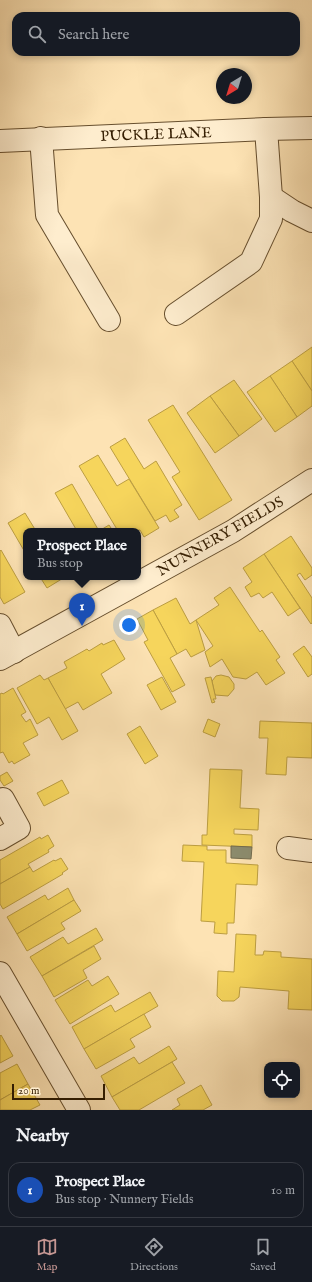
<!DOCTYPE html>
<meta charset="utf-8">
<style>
body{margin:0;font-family:"IM FELL English",serif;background:#20242c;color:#f1f3f6}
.controls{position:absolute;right:12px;bottom:12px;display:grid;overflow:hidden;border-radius:8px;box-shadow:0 2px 6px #0003}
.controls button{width:36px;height:36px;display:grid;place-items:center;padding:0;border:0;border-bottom:1px solid #363941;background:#171b24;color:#f1f3f6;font:20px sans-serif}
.compass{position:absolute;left:216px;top:68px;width:36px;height:36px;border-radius:50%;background:#171b24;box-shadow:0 2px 6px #0003;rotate:218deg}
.scale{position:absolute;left:12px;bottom:10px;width:93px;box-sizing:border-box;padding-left:4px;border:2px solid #351e02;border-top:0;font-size:11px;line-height:14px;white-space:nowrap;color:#351e02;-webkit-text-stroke:3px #feedce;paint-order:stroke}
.you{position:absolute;left:129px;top:625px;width:14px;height:14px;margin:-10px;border:3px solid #fff;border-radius:50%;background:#1a73e8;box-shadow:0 0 0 6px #1a73e833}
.badge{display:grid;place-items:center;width:26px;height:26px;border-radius:50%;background:#c59692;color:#fff;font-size:13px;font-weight:700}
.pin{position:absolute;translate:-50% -33px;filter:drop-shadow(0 1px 2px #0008)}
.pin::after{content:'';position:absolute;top:21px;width:14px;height:12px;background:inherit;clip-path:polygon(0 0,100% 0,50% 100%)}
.popup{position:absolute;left:23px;top:528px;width:118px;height:52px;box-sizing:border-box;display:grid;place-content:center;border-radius:8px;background:#171b24;filter:drop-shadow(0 1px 3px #0005);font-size:13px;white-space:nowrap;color:#9ea1a6}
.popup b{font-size:15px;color:#f1f3f6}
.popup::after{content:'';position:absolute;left:50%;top:100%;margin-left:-8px;border:8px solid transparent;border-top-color:#171b24}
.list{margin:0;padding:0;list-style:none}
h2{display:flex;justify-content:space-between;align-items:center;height:52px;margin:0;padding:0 16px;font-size:17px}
h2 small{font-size:13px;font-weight:400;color:#9ea1a6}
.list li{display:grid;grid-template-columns:26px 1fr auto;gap:12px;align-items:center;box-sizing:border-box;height:56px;margin:0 8px 8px;padding:0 8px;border:1px solid #363941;border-radius:12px}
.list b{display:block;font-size:15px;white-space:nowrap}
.list p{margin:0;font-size:13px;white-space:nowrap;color:#9ea1a6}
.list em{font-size:13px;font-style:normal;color:#9ea1a6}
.icon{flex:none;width:22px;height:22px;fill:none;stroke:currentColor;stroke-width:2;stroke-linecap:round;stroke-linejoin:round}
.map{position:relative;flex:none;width:312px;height:1110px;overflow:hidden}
.search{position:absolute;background:#171b24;box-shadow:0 2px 6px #0003;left:12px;right:12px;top:12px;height:44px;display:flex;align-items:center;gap:10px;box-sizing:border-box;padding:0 14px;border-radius:12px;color:#9ea1a6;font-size:15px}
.sheet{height:116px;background:#171b24}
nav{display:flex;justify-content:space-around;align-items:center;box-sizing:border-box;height:56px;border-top:1px solid #363941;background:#171b24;font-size:11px;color:#9ea1a6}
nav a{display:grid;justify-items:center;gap:2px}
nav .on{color:#c59692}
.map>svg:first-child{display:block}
.homes{fill:#f6d55c;stroke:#bc9e41}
.industry{fill:#8c8c6e;stroke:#726b4e}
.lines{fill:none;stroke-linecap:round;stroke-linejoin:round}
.minor-casing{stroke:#674f2e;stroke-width:24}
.minor{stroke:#feedce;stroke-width:22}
.labels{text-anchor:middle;stroke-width:4;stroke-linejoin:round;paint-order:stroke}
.street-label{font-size:15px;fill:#351e02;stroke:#feedce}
</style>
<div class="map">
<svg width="312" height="1110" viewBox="0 0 312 1110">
<rect width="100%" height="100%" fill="#fde3b4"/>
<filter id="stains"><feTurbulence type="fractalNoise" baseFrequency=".005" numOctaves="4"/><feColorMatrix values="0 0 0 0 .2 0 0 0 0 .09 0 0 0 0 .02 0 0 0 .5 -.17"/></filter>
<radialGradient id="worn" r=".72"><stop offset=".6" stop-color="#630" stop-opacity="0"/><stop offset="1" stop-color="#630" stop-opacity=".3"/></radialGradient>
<g class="homes">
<polygon points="312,347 312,391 292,361"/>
<polygon points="292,361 312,391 312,406 297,417 270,376"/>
<polygon points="270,376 297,417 275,432 247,392"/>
<polygon points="234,380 262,419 239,436 210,396"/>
<polygon points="210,396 239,436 215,453 187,413"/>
<polygon points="173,405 232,500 199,520 172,477 180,472 148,420"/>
<polygon points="125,438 144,469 156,461 182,505 174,510 179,517 170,522 166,515 155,521 110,447"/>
<polygon points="98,455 117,486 129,479 159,528 144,537 140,530 118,531 79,466"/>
<polygon points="72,484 99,531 77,531 55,493"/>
<polygon points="25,513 36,531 26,531 26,554 8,523"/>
<polygon points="109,525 113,531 99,531"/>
<polygon points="291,536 312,568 312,575 305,580 300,573 297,575 312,598 312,623 311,624 264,554"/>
<polygon points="1,550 25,592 4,604 0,597 0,551"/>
<polygon points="264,554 300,608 288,616 272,592 263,598 259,593 251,597 245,587 252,582 243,568"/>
<polygon points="40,577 65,577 47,588"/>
<polygon points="230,587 260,632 262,630 280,657 276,660 285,673 266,685 257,672 246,679 233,677 222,659 210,667 205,652 213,646 196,620 219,605 214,598"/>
<polygon points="176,598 190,624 196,620 205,650 191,657 186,649 177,654 153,610"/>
<polygon points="153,610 177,654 170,658 185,685 172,692 144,642 148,640 137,619"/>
<polygon points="114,640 125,659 101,674 112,693 83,710 78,702 65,709 48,678 67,668 64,662 87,649 89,651 102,643 103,645"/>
<polygon points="304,646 312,657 312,674 308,677 293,654"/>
<polygon points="40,675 44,680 48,678 78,731 62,740 49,717 37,724 17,688"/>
<polygon points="221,675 229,677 234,684 234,689 228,696 215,695 212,681 216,676"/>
<polygon points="162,677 176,702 161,710 147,685"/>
<polygon points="211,677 216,699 213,699 215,702 212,703 205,678"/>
<polygon points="13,688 26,712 21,715 26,722 30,719 38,735 23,743 30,755 14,764 12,761 9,763 3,752 0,753 0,694 2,693 3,694"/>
<polygon points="208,719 220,724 215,737 203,732"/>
<polygon points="260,721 312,723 312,758 287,757 286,775 266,774 268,738 259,738"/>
<polygon points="140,726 158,756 145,764 127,734"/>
<polygon points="210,769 242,770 240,808 259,809 258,830 234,829 234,834 252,835 252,847 202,845 202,835 207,835"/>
<polygon points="7,772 13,781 4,786 0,780 0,776"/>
<polygon points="62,780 69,793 44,806 37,793"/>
<polygon points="48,835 54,846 48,850 49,852 28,864 30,867 0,884 0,860 40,837 41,839"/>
<polygon points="183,845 207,846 207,850 226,850 226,863 258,865 257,885 236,884 234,923 227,923 227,934 214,933 215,922 201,921 204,862 182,861"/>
<polygon points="61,858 68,869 62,873 63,874 3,909 0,904 0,884 30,867 33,872 54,860 55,861"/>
<polygon points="68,888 74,900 17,934 7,917 45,895 48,900"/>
<polygon points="74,900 81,911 61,923 65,929 27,951 17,934"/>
<polygon points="96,928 103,940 42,976 30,957 63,937 68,944"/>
<polygon points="236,934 256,935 255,955 263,955 264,951 281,952 281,957 312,959 312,1010 288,1009 289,991 240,987 239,997 234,1001 222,1001 217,996 218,971 234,972"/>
<polygon points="94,946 101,959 83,970 87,978 54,997 42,976"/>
<polygon points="108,976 119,994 70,1024 55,1000 88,980 92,986"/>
<polygon points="150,992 158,1006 84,1049 72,1027 111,1005 115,1012"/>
<polygon points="144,1014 151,1027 130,1039 135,1047 96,1069 84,1049"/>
<polygon points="1,1035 13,1056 0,1063 0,1036"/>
<polygon points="169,1046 177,1059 112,1097 101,1076 134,1057 139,1064"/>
<polygon points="172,1062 185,1083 139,1110 120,1110 112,1097"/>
<polygon points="17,1064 28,1084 0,1100 0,1073"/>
<polygon points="28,1084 40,1105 30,1110 0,1110 0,1100"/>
<polygon points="201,1085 212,1105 203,1110 172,1110 180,1105 177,1099"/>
</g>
<polygon class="industry" points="231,846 252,847 251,859 231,858"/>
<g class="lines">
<g class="minor-casing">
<g id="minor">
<polyline points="41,138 47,215 109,320"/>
<polyline points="0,141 266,129 312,128"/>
<polyline points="271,197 292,211 312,221"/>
<polyline points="176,314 251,262 271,219 271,197 266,129"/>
<polyline points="0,625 14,652"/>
<polyline points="0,659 233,531 312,480"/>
<polyline points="0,839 19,828 3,799"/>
<polyline points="288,848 312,851"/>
<polyline points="0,973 79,1110"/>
</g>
</g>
<use href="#minor" class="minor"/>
</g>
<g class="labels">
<g class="street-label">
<text transform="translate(156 134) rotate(-2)" y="5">PUCKLE LANE</text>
<text transform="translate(220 536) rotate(-30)" y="5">NUNNERY FIELDS</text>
</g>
</g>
<rect width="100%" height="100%" filter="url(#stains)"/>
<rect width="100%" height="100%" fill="url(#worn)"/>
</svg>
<div class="controls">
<button><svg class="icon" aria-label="locate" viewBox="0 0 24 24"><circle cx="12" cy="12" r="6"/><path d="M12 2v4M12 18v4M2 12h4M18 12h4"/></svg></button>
</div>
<svg class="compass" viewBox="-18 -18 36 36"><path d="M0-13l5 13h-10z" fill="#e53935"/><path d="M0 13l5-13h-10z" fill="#9ea1a6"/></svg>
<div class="scale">20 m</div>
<div class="you"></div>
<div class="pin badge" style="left:82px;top:626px;background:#1a4fb4">1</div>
<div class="popup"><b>Prospect Place</b>Bus stop</div>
<div class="search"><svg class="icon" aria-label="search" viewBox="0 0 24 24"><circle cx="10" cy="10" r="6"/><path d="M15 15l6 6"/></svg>Search here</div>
</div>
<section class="sheet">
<h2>Nearby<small></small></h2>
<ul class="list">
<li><span class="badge" style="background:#1a4fb4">1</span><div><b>Prospect Place</b><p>Bus stop · Nunnery Fields</p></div><em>10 m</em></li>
</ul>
</section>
<nav>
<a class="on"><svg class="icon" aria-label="map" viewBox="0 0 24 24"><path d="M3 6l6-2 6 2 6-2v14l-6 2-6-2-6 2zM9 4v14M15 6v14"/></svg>Map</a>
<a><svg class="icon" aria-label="directions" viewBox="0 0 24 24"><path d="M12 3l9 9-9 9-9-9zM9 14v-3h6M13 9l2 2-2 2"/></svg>Directions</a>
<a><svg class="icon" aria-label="saved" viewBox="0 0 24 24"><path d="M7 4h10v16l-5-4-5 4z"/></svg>Saved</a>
</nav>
